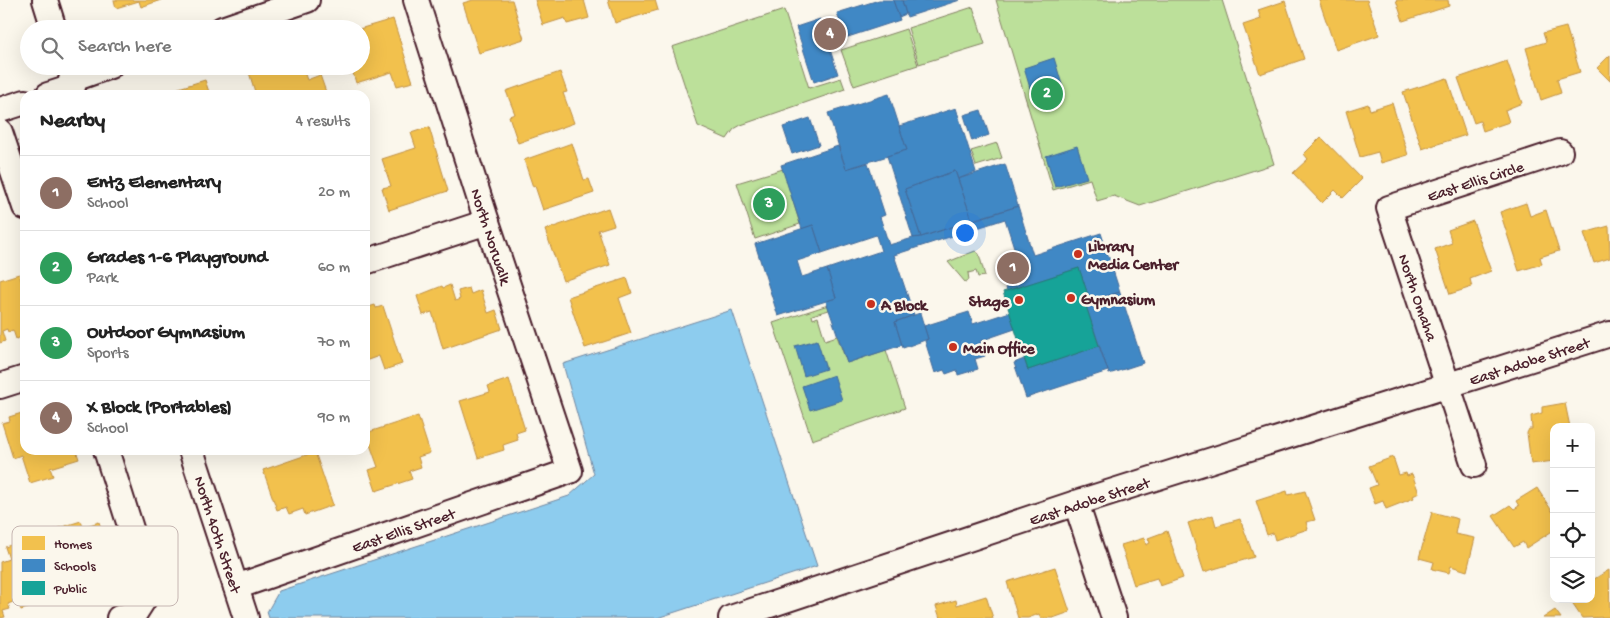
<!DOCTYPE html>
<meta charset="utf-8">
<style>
body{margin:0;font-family:"Gochi Hand",sans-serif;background:#f6f6f6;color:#222}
.controls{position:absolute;right:15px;bottom:15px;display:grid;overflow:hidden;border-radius:10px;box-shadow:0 5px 20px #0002}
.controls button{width:45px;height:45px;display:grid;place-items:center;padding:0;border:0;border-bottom:1px solid #e0e0e0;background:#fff;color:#222;font:25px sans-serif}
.you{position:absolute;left:964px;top:232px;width:18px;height:18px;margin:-12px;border:4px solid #fff;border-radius:50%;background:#1a73e8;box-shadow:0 0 0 8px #1a73e833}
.badge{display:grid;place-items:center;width:32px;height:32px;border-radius:50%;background:#c8321e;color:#fff;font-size:16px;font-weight:700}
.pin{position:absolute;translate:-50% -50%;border:2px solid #fff;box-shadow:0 1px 5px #0006}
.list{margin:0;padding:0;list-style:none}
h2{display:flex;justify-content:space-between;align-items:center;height:65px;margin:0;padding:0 20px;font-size:21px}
h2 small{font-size:16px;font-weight:400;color:#767676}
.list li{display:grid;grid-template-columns:32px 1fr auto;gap:15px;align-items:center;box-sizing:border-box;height:75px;padding:0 20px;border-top:1px solid #e0e0e0}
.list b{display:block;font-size:19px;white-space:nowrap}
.list p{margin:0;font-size:16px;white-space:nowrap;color:#767676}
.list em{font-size:16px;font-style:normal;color:#767676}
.icon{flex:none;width:28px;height:28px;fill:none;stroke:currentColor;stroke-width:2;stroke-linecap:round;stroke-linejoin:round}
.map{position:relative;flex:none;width:1610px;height:618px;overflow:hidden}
.search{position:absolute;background:#fff;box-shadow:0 5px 20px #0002;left:20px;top:20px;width:350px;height:55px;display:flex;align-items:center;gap:12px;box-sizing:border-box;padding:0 18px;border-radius:28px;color:#767676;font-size:19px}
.panel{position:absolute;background:#fff;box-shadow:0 5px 20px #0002;left:20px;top:90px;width:350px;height:365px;border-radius:15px}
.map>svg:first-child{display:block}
.green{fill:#bce09a;stroke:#838062}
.water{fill:#8dccee;stroke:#7287a0}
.homes{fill:#f2c14e;stroke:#c09044}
.schools{fill:#3f88c5;stroke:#426897}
.public{fill:#17a398;stroke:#267b77}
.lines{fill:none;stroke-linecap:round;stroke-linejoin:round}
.minor-casing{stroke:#4a1f2b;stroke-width:28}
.minor{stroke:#fbf7ec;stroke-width:24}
.poi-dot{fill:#c8321e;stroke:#fbf7ec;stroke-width:2}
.labels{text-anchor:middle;stroke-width:5;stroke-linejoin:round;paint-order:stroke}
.street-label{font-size:16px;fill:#4a1f2b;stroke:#fbf7ec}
.poi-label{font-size:16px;font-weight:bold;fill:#4a1f2b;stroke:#fbf7ec;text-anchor:start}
.key{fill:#fbf7ec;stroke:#c6b6b2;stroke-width:1}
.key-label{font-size:14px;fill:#4a1f2b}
</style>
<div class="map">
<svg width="1610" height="618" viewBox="0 0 1610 618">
<rect width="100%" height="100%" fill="#fbf7ec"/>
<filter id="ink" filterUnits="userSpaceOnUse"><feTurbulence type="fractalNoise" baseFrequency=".02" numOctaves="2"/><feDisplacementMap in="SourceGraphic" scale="10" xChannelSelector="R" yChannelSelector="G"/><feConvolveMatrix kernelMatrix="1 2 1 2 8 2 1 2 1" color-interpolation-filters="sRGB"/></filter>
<g filter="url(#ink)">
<g class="green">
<polygon points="996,0 1222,0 1274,164 1140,206 1114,196 1097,201 1090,179 1053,190"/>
<polygon points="973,7 985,44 919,64 908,28"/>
<polygon points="784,10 809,88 841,78 845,89 741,125 734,129 727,139 698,126 672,47"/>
<polygon points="906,29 918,65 854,86 841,50"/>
<polygon points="997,143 1002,158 976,166 971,151"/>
<polygon points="783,169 800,224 755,239 737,183"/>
<polygon points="975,251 979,254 985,276 978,277 976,271 968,273 969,280 965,282 948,262"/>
<polygon points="828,305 829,310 812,315 813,319 818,317 825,340 837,336 847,363 886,350 905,408 812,440 773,323"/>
</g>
<polygon class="water" points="732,310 817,566 657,618 269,618 267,612 279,591 569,496 594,474 563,364"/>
<g class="homes">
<polygon points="114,0 161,0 141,7 139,1 116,8"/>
<polygon points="473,0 512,0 524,39 479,53 463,3"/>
<polygon points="535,0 584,0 589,18 567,24 565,18 543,25"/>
<polygon points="608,0 655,0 658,10 615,23"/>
<polygon points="1319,0 1367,0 1379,35 1336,50"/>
<polygon points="1396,0 1448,0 1449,6 1403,21"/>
<polygon points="1285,1 1304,59 1260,74 1243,25 1261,19 1258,10"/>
<polygon points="393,19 413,82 397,86 392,72 356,83 351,66 361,66 361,29 359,29"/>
<polygon points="1566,27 1580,72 1557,79 1561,93 1541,100 1526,48 1546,42 1543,33"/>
<polygon points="1610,55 1610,81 1597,68"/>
<polygon points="1507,61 1522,103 1505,110 1509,122 1483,131 1480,121 1474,123 1458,78"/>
<polygon points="247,66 302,66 307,80 320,75 327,95 256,95"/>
<polygon points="560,72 567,92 563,93 574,123 518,143 509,116 515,114 506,91"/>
<polygon points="1447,78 1466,135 1422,149 1403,92"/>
<polygon points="205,80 210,95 153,95 169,91"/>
<polygon points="1392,103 1408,155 1381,163 1378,152 1360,157 1346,111 1368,104 1370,110"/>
<polygon points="429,127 448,191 389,210 382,188 391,186 382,159 416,148 411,133"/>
<polygon points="1321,137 1362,179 1343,198 1335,190 1322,203 1293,173 1308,159 1304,154"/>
<polygon points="572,143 584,180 589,179 594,193 543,210 535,186 533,187 524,160"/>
<polygon points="1526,203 1530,216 1546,210 1559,251 1540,257 1542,264 1519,271 1500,212"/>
<polygon points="608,208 614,225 598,230 610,265 563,281 545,230"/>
<polygon points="1473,221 1491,271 1470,279 1472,287 1450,294 1435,249 1452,243 1448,230"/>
<polygon points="1609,226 1610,258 1594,263 1584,233"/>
<polygon points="19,274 25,293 25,336 16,339 13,330 8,332 7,329 2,331 5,341 0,343 0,280"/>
<polygon points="627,278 632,293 619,298 631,333 585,348 568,297"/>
<polygon points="450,285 455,301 460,299 458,291 469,288 471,294 481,290 488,313 496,310 502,329 443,349 432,312 423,315 417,296 442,286 443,288"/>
<polygon points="375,305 376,308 383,306 402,364 384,370 379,356 365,361 365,308"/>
<polygon points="509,379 525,430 516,433 518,440 503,445 504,450 478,458 460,401 490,392 488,386"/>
<polygon points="1565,403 1570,427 1554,427 1554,461 1531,464 1527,433 1529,429 1532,429 1531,416 1542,413 1542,407"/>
<polygon points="25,412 25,450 76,450 79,459 50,468 53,476 30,483 21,455 13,458 2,423 10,421 9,417"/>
<polygon points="418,416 430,453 418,457 421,467 409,471 412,479 376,491 369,470 378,467 366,433"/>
<polygon points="315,452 333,505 305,515 303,509 289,514 286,507 277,510 263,470"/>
<polygon points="1393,457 1399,475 1406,473 1407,476 1412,474 1419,493 1413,496 1414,498 1386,509 1383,501 1375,504 1369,488 1377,485 1369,466"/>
<polygon points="1537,488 1554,514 1554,530 1526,548 1523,542 1514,547 1493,516 1510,505 1514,509 1519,506 1516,501"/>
<polygon points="1287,491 1288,495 1305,491 1315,520 1306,522 1308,529 1275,540 1273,533 1267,535 1256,501"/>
<polygon points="1432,512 1458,519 1455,534 1475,538 1467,571 1451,566 1449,573 1432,569 1434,562 1419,558"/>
<polygon points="1213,515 1216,526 1240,519 1254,557 1204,572 1188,523"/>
<polygon points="81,521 83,527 99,522 119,581 97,589 94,580 89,581 88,579 83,580 87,592 68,598 67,595 58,598 50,572 58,569 46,532"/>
<polygon points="1167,531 1183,578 1160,586 1157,578 1134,585 1121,545 1144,538 1146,545 1150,543 1148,538"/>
<polygon points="22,541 40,604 21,610 18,600 8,604 10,609 3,611 5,617 0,618 0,562 9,559 5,547"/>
<polygon points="1055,567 1070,612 1053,618 1041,618 1039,614 1028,618 1018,618 1007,582"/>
<polygon points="1609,570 1610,617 1582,618 1569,599 1591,599 1591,581"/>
<polygon points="986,596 993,618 940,618 936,606 956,600 957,605"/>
<polygon points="1555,610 1561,618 1543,618"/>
</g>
<g class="schools">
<polygon points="879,0 893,0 900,20 845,38 837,13"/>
<polygon points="893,0 902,0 906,14 899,17"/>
<polygon points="902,0 960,0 907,17"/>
<polygon points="820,19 838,74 814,82 796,27"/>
<polygon points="1054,58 1063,88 1033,98 1024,68"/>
<polygon points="889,94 907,150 846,169 828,113"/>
<polygon points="956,108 976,172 958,179 955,171 905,189 921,237 913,238 887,156 907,150 899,126"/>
<polygon points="981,110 989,135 972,141 964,115"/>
<polygon points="810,118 819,145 792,154 783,127"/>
<polygon points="838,146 846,169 868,163 885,215 880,217 889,245 913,238 921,237 1018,206 1033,255 1101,233 1120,292 1090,301 1079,268 1007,291 999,266 1018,260 1005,219 894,255 914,315 895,322 902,345 847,363 826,301 836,298 827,269 881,251 876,235 822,253 813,225 802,229 781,165"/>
<polygon points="1077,146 1087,178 1055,187 1046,156"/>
<polygon points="1005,164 1018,206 972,220 958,179"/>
<polygon points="955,171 972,220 921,237 905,189"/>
<polygon points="813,225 822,253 797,261 802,277 827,269 836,298 778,316 755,244"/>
<polygon points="1120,292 1143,363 1109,374 1085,303"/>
<polygon points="969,312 973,324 1010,312 1015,329 980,341 985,356 975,359 978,369 958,375 957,370 946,374 944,370 935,373 925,341 928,339 924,326"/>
<polygon points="920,313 928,339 903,348 895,322"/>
<polygon points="817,340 826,369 804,376 795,346"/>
<polygon points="1099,346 1108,371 1026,398 1014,363 1024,359 1028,370"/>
<polygon points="834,375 842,400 810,410 802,386"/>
</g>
<polygon class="public" points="1079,268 1090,301 1085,303 1099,346 1028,370 1003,292"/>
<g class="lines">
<g class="minor-casing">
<g id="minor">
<polyline points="45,0 54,29"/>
<polyline points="222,29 307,0"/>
<polyline points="71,80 110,66"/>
<polyline points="48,95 73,87"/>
<polyline points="0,110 25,102"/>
<polyline points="0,132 25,207"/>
<polyline points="365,262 487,222"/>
<polyline points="0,386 25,378"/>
<polyline points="106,450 147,579 144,599 135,613 119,618"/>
<polyline points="191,450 246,618"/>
<polyline points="1474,465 1389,208 1560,152"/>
<polyline points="1076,503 1114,618"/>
<polyline points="236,587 570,471 487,222 416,0"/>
<polyline points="731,618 1076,503 1610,334"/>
</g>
</g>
<use href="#minor" class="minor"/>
</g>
</g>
<g class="poi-dot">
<circle cx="1078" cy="254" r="5"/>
<circle cx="1071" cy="298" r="5"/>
<circle cx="1019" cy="300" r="5"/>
<circle cx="871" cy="304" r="5"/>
<circle cx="953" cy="347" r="5"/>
</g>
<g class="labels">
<g class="street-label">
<text transform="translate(1475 180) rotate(-18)" y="6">East Ellis Circle</text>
<text transform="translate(492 236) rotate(72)" y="6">North Norwalk</text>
<text transform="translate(1419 297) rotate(71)" y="6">North Omaha</text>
<text transform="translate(1529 360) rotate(-18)" y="6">East Adobe Street</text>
<text transform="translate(1089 500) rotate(-18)" y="6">East Adobe Street</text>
<text transform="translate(403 529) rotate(-19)" y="6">East Ellis Street</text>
<text transform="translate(219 534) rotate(72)" y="6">North 40th Street</text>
</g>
<g class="poi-label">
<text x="1088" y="251">Library<tspan x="1088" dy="18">Media Center</tspan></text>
<text x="1081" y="304">Gymnasium</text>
<text x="1009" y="306" text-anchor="end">Stage</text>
<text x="881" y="310">A Block</text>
<text x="963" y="353">Main Office</text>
</g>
</g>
<rect x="12" y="526" width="166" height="80" rx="8" class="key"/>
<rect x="22" y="536" width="23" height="14" fill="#f2c14e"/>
<rect x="22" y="559" width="23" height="13" fill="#3f88c5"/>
<rect x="22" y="581" width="23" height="14" fill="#17a398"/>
<g class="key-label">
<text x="54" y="548">Homes</text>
<text x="54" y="570">Schools</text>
<text x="54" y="593">Public</text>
</g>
</svg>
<div class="controls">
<button>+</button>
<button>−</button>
<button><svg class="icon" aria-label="locate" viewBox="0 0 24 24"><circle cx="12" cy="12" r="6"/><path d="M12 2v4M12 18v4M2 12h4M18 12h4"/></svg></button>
<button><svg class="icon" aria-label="layers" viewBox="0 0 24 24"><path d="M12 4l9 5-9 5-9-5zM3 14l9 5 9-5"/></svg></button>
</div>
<div class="you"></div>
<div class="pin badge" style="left:1013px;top:268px;background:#8d6e63">1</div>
<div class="pin badge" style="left:1047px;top:94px;background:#2e9e5b">2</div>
<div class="pin badge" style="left:769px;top:204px;background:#2e9e5b">3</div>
<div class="pin badge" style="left:830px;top:34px;background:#8d6e63">4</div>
<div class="search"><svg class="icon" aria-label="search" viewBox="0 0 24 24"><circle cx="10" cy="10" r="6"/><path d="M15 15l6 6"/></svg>Search here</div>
<section class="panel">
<h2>Nearby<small>4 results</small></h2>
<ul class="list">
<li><span class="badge" style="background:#8d6e63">1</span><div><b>Entz Elementary</b><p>School</p></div><em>20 m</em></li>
<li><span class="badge" style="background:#2e9e5b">2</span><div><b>Grades 1-6 Playground</b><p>Park</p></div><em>60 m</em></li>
<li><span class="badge" style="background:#2e9e5b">3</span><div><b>Outdoor Gymnasium</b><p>Sports</p></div><em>70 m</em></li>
<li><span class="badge" style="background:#8d6e63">4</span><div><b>X Block (Portables)</b><p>School</p></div><em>90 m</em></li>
</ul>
</section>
</div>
